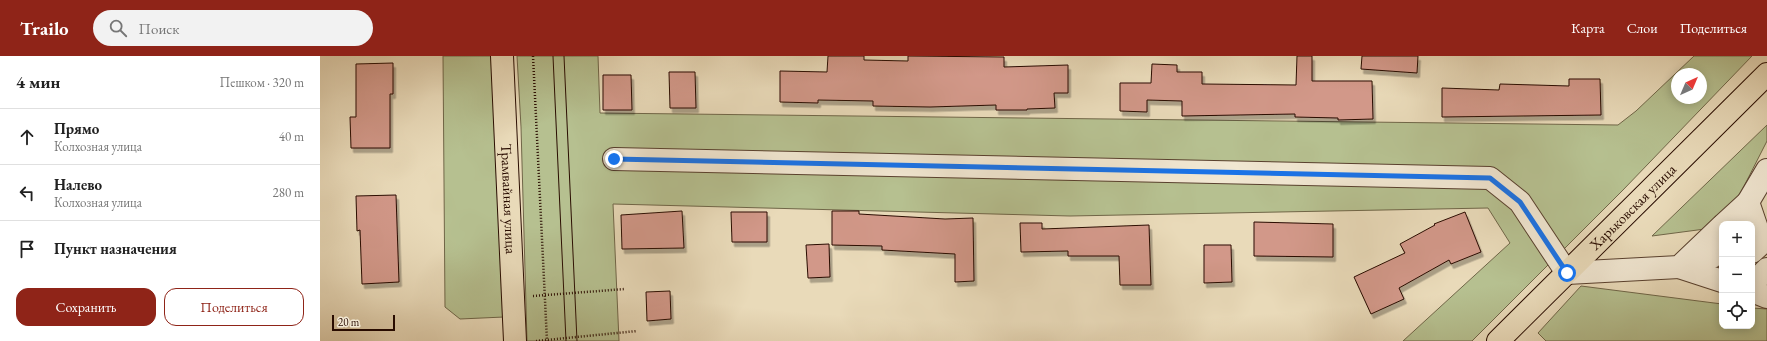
<!DOCTYPE html>
<html lang="ru">
<meta charset="utf-8">
<style>
body{margin:0;font-family:"EB Garamond",serif;background:#f2f2f2;color:#222}
.controls{position:absolute;right:12px;bottom:12px;display:grid;overflow:hidden;border-radius:8px;box-shadow:0 2px 10px #0003}
.controls button{width:36px;height:36px;display:grid;place-items:center;padding:0;border:0;border-bottom:1px solid #e0e0e0;background:#fff;color:#222;font:20px sans-serif}
.compass{position:absolute;left:1351px;top:12px;width:36px;height:36px;border-radius:50%;background:#fff;box-shadow:0 2px 10px #0003;rotate:44deg}
.scale{position:absolute;left:12px;bottom:10px;width:63px;box-sizing:border-box;padding-left:4px;border:2px solid #290c00;border-top:0;font-size:11px;line-height:14px;white-space:nowrap;color:#290c00;-webkit-text-stroke:3px #f1e7d2;paint-order:stroke}
.stop{position:absolute;width:12px;height:12px;margin:-9px;border:3px solid #1a73e8;border-radius:50%;background:#fff}
.stop.end{background:#1a73e8;border-color:#fff;box-shadow:0 1px 4px #0008}
.list{margin:0;padding:0;list-style:none}
h2{display:flex;justify-content:space-between;align-items:center;height:52px;margin:0;padding:0 16px;font-size:17px}
h2 small{font-size:13px;font-weight:400;color:#767676}
.list li{display:grid;grid-template-columns:26px 1fr auto;gap:12px;align-items:center;box-sizing:border-box;height:56px;padding:0 16px;border-top:1px solid #e0e0e0}
.list b{display:block;font-size:15px;white-space:nowrap}
.list p{margin:0;font-size:13px;white-space:nowrap;color:#767676}
.list em{font-size:13px;font-style:normal;color:#767676}
.actions{display:flex;gap:8px;padding:12px 16px}
.actions a{flex:1;padding:9px 0;border:1px solid #8f2418;border-radius:12px;text-align:center;font-size:14px;color:#8f2418}
.actions .main{background:#8f2418;color:#fff}
.icon{flex:none;width:22px;height:22px;fill:none;stroke:currentColor;stroke-width:2;stroke-linecap:round;stroke-linejoin:round}
.map{position:relative;flex:none;width:1447px;height:285px;overflow:hidden}
header{display:flex;align-items:center;gap:24px;box-sizing:border-box;height:56px;padding:0 20px;background:#8f2418;color:#fff}
header strong{font-size:19px}
nav{display:flex;gap:22px;margin-inline-start:auto;font-size:14px}
.search{width:280px;height:36px;background:#f2f2f2;display:flex;align-items:center;gap:10px;box-sizing:border-box;padding:0 14px;border-radius:22px;color:#767676;font-size:15px}
main{display:flex}
aside{flex:1;background:#fff}
.map>svg:first-child{display:block}
.green{fill:#b6c090;stroke:#706648;fill-rule:evenodd}
.building{fill:#d29889;stroke:#290c00;filter:url(#shadow)}
.lines{fill:none;stroke-linecap:round;stroke-linejoin:round}
.minor-casing{stroke:#59402e;stroke-width:24}
.major-casing{stroke:#290c00;stroke-width:24}
.path{stroke:#290c00;stroke-width:2.5;stroke-dasharray:1 2;stroke-linecap:butt}
.minor{stroke:#f1e7d2;stroke-width:22}
.major{stroke:#e9dab9;stroke-width:22}
.tram{stroke:#290c00;stroke-width:1}
.route{stroke:#1a73e8;stroke-width:5}
.labels{text-anchor:middle;stroke-width:3;stroke-linejoin:round;paint-order:stroke}
.street-label{font-size:15px;fill:#290c00;stroke:#f1e7d2}
</style>
<header>
<strong>Trailo</strong>
<div class="search"><svg class="icon" aria-label="search" viewBox="0 0 24 24"><circle cx="10" cy="10" r="6"/><path d="M15 15l6 6"/></svg>Поиск</div>
<nav><a>Карта</a><a>Слои</a><a>Поделиться</a></nav>
</header>
<main>
<aside>
<h2>4 мин<small>Пешком · 320 m</small></h2>
<ul class="list">
<li><svg class="icon" aria-label="ahead" viewBox="0 0 24 24"><path d="M12 20V5M6 11l6-6 6 6"/></svg><div><b>Прямо</b><p>Колхозная улица</p></div><em>40 m</em></li>
<li><svg class="icon" aria-label="left" viewBox="0 0 24 24"><path d="M17 20v-9H6M10 6l-5 5 5 5"/></svg><div><b>Налево</b><p>Колхозная улица</p></div><em>280 m</em></li>
<li><svg class="icon" aria-label="arrive" viewBox="0 0 24 24"><path d="M6 21V4h12l-3 4 3 4H6"/></svg><div><b>Пункт назначения</b></div></li>
</ul>
<div class="actions"><a class="main">Сохранить</a><a>Поделиться</a></div>
</aside>
<div class="map">
<svg width="1447" height="285" viewBox="0 0 1447 285">
<defs>
<filter id="shadow"><feDropShadow dx="2.5" dy="4.5" stdDeviation="0" flood-color="#0004"/></filter>
</defs>
<rect width="100%" height="100%" fill="#e9dab9"/>
<filter id="stains"><feTurbulence type="fractalNoise" baseFrequency=".005" numOctaves="4"/><feColorMatrix values="0 0 0 0 .2 0 0 0 0 .09 0 0 0 0 .02 0 0 0 .5 -.17"/></filter>
<radialGradient id="worn" r=".72"><stop offset=".6" stop-color="#630" stop-opacity="0"/><stop offset="1" stop-color="#630" stop-opacity=".3"/></radialGradient>
<g class="green">
<polygon points="123,0 173,0 184,261 140,263 125,251"/>
<path d="M197,0H278L280,57L1298,69L1316,55L1374,0H1432L1303,134L1152,285H1083L1190,187L1168,152L750,160L293,148L299,285H207L201,71ZM1357,18H1381V42H1357Z"/>
<polygon points="1447,69 1447,85 1419,140 1385,173 1332,180"/>
<polygon points="1261,230 1402,248 1402,270 1432,270 1432,252 1447,253 1447,285 1226,285 1218,277"/>
</g>
<g class="building">
<polygon points="508,0 544,0 544,4 588,5 588,0 684,1 684,11 748,9 748,37 734,37 735,52 707,53 707,54 676,54 676,49 610,51 553,50 553,45 498,44 498,47 460,46 460,15 507,16"/>
<polygon points="977,0 992,0 992,25 1052,25 1053,63 1018,64 1018,62 975,61 975,58 862,60 862,45 827,44 827,56 800,55 800,27 831,27 832,8 857,9 857,16 882,16 882,28 976,29"/>
<polygon points="1042,0 1098,0 1097,17 1041,13"/>
<polygon points="73,7 73,38 70,38 70,92 31,92 30,61 36,61 36,8"/>
<polygon points="349,16 375,16 376,52 350,52"/>
<polygon points="283,19 311,19 312,54 283,54"/>
<polygon points="1249,23 1280,23 1281,59 1122,61 1122,32 1179,34 1180,28 1249,30"/>
<polygon points="76,139 79,226 42,228 40,174 37,175 36,140"/>
<polygon points="362,155 364,192 302,193 301,159"/>
<polygon points="512,155 539,155 539,158 625,163 653,162 654,225 635,226 635,198 562,194 562,190 512,189"/>
<polygon points="411,156 447,156 447,186 412,186"/>
<polygon points="1145,156 1161,196 1131,208 1129,204 1079,232 1084,243 1051,258 1034,221 1085,197 1080,188 1115,169 1114,168"/>
<polygon points="934,166 1013,168 1013,201 934,200"/>
<polygon points="700,167 722,167 722,173 829,169 831,229 800,229 799,200 748,200 748,195 701,196"/>
<polygon points="509,188 510,221 488,222 486,189"/>
<polygon points="884,189 911,189 912,226 884,227"/>
<polygon points="350,235 351,263 327,265 326,236"/>
</g>
<g class="lines">
<g class="minor-casing">
<g id="minor">
<polyline points="294,103 1170,122 1200,146 1247,217 1359,211 1402,170"/>
<polyline points="1428,146 1442,187 1432,196"/>
<polyline points="1404,168 1428,146 1447,114"/>
<polyline points="1364,209 1392,201 1402,191"/>
<polyline points="1359,211 1402,225"/>
<polyline points="1432,228 1447,213"/>
<polyline points="1432,235 1447,241"/>
</g>
</g>
<g class="major-casing">
<g id="major">
<path id="s1" d="M182,0L195,285"/>
<path id="s2" d="M1178,285L1447,18"/>
</g>
</g>
<g class="path">
<polyline points="213,0 227,285"/>
<polyline points="213,240 305,233"/>
<polyline points="216,285 317,275"/>
</g>
<use href="#minor" class="minor"/>
<use href="#major" class="major"/>
<g class="tram">
<polyline points="233,0 246,285"/>
<polyline points="244,0 257,285"/>
</g>
</g>
<g class="lines">
<polyline class="route" points="294,103 1170,122 1200,146 1247,217"/>
</g>
<g class="labels">
<g class="street-label">
<text dy="5" stroke="none"><textPath href="#s1" startOffset="143">Трамвайная улица</textPath></text>
<text dy="5" stroke="none"><textPath href="#s2" startOffset="190">Харьковская улица</textPath></text>
</g>
</g>
<rect width="100%" height="100%" filter="url(#stains)"/>
<rect width="100%" height="100%" fill="url(#worn)"/>
</svg>
<div class="controls">
<button>+</button>
<button>−</button>
<button><svg class="icon" aria-label="locate" viewBox="0 0 24 24"><circle cx="12" cy="12" r="6"/><path d="M12 2v4M12 18v4M2 12h4M18 12h4"/></svg></button>
</div>
<svg class="compass" viewBox="-18 -18 36 36"><path d="M0-13l5 13h-10z" fill="#e53935"/><path d="M0 13l5-13h-10z" fill="#767676"/></svg>
<div class="scale">20 m</div>
<div class="stop" style="left:1247px;top:217px"></div>
<div class="stop end" style="left:294px;top:103px"></div>
</div>
</main>
